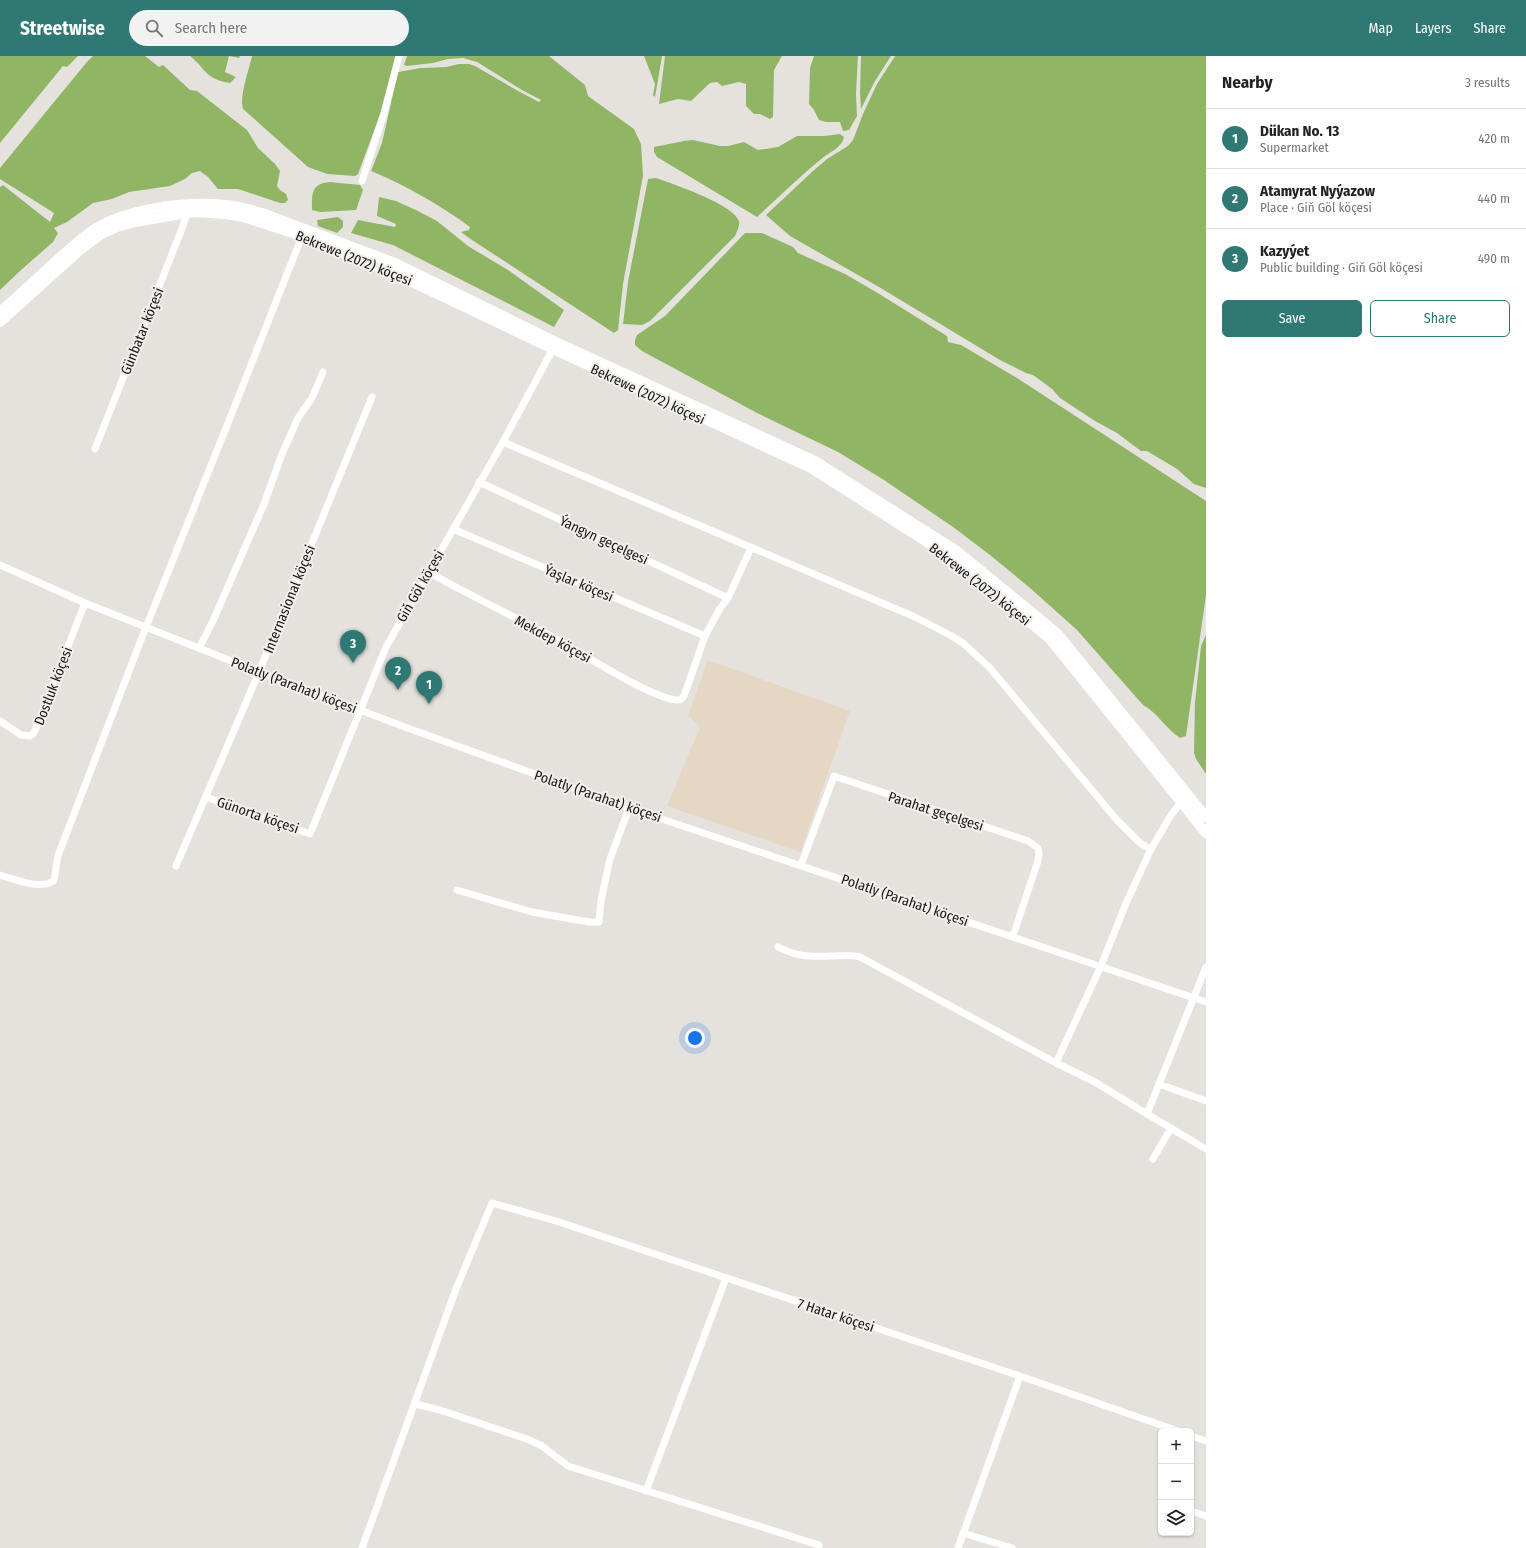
<!DOCTYPE html>
<meta charset="utf-8">
<style>
body{margin:0;font-family:"Fira Sans Condensed",sans-serif;background:#f2f2f2;color:#222}
.controls{position:absolute;right:12px;bottom:12px;display:grid;overflow:hidden;border-radius:6px;box-shadow:0 1px 3px #0004}
.controls button{width:36px;height:36px;display:grid;place-items:center;padding:0;border:0;border-bottom:1px solid #e0e0e0;background:#fff;color:#222;font:20px sans-serif}
.you{position:absolute;left:695px;top:982px;width:14px;height:14px;margin:-10px;border:3px solid #fff;border-radius:50%;background:#1a73e8;box-shadow:0 0 0 6px #1a73e833}
.badge{display:grid;place-items:center;width:26px;height:26px;border-radius:50%;background:#2f7874;color:#fff;font-size:13px;font-weight:700}
.pin{position:absolute;translate:-50% -33px;filter:drop-shadow(0 1px 2px #0008)}
.pin::after{content:'';position:absolute;top:21px;width:14px;height:12px;background:inherit;clip-path:polygon(0 0,100% 0,50% 100%)}
.list{margin:0;padding:0;list-style:none}
h2{display:flex;justify-content:space-between;align-items:center;height:52px;margin:0;padding:0 16px;font-size:17px}
h2 small{font-size:13px;font-weight:400;color:#767676}
.list li{display:grid;grid-template-columns:26px 1fr auto;gap:12px;align-items:center;box-sizing:border-box;height:60px;padding:0 16px;border-top:1px solid #e0e0e0}
.list b{display:block;font-size:15px;white-space:nowrap}
.list p{margin:0;font-size:13px;white-space:nowrap;color:#767676}
.list em{font-size:13px;font-style:normal;color:#767676}
.actions{display:flex;gap:8px;padding:12px 16px}
.actions a{flex:1;padding:9px 0;border:1px solid #2f7874;border-radius:6px;text-align:center;font-size:14px;color:#2f7874}
.actions .main{background:#2f7874;color:#fff}
.icon{flex:none;width:22px;height:22px;fill:none;stroke:currentColor;stroke-width:2;stroke-linecap:round;stroke-linejoin:round}
.map{position:relative;flex:none;width:1206px;height:1492px;overflow:hidden}
header{display:flex;align-items:center;gap:24px;box-sizing:border-box;height:56px;padding:0 20px;background:#2f7874;color:#fff}
header strong{font-size:19px}
nav{display:flex;gap:22px;margin-inline-start:auto;font-size:14px}
.search{width:280px;height:36px;background:#f2f2f2;display:flex;align-items:center;gap:10px;box-sizing:border-box;padding:0 14px;border-radius:22px;color:#767676;font-size:15px}
main{display:flex}
aside{flex:1;background:#fff}
.map>svg:first-child{display:block}
.education{fill:#e5d7c4}
.forest{fill:#90b665}
.lines{fill:none;stroke-linecap:round;stroke-linejoin:round}
.street{stroke:#fff;stroke-width:7}
.secondary{stroke:#fff;stroke-width:10}
.labels{text-anchor:middle;stroke-width:4;stroke-linejoin:round;paint-order:stroke}
.street-label{font-size:14px;fill:#181716;stroke:#f3f0eb}
</style>
<header>
<strong>Streetwise</strong>
<div class="search"><svg class="icon" aria-label="search" viewBox="0 0 24 24"><circle cx="10" cy="10" r="6"/><path d="M15 15l6 6"/></svg>Search here</div>
<nav><a>Map</a><a>Layers</a><a>Share</a></nav>
</header>
<main>
<div class="map">
<svg width="1206" height="1492" viewBox="0 0 1206 1492">
<rect width="100%" height="100%" fill="#e5e2de"/>
<polygon class="education" points="708,604 850,655 800,796 667,750 700,671 688,659"/>
<g class="forest">
<polygon points="0,0 78,0 67,11 63,10 0,87"/>
<polygon points="93,0 145,0 159,11 163,9 190,34 197,35 247,74 258,92 275,108 280,115 277,130 280,134 286,138 288,144 285,147 280,147 238,133 218,133 208,121 200,115 192,117 185,123 170,130 129,136 112,143 93,147 67,166 54,172 58,177 53,186 21,214 0,234 0,131 3,129 50,166 54,157 0,123 0,112 86,7"/>
<path d="M190,0H240L239,2L229,0L225,16L236,21L230,27C205,23 207,14 190,0Z"/>
<path d="M252,0H396L381,56L358,118L355,120L327,118L308,111L243,53C239,40 249,14 252,0Z"/>
<path d="M407,0H549L585,29L588,40L634,73L641,88L643,120L623,228L618,274L614,277L469,182L461,176L469,174L470,171C440,149 405,129 371,115L382,87L398,16L421,12L446,11L459,8H469L475,10L518,35L539,46L541,44L522,34L477,6L463,2L448,3L433,7L407,10L404,9Z"/>
<polygon points="644,0 662,0 655,41 653,39 655,28"/>
<polygon points="665,0 782,0 774,14 773,61 770,63 760,58 754,58 746,50 746,28 739,26 722,30 717,26 710,27 691,45 678,43 659,48"/>
<polygon points="814,0 858,0 856,38 857,60 849,74 843,75 840,66 826,66 819,64 814,54 809,48 810,12"/>
<polygon points="861,0 891,0 875,25 861,53 860,38"/>
<polygon points="895,0 1206,0 1206,432 1194,428 1177,413 1147,395 1141,395 1117,377 1095,365 1060,342 1052,333 1033,319 1026,317 1000,304 879,231 790,180 766,159 813,115 827,103 848,90 853,84 863,58 877,28"/>
<path d="M840,78L844,81C842,91 832,95 825,100C801,119 779,141 757,161L657,101L654,96V91L684,85L693,84L720,90H728L744,86L758,94L778,91L797,80H824Z"/>
<path d="M656,122C673,128 733,148 739,165C740,171 737,175 735,180L650,265L642,269L623,268L628,226L648,123Z"/>
<path d="M330,126L360,129L363,134L356,154L320,156L312,154C312,137 311,128 330,126Z"/>
<polygon points="379,141 396,145 418,155 437,165 468,190 508,214 564,254 554,271 393,189 351,177 358,164 395,171 396,168 377,160"/>
<polygon points="338,161 343,165 343,171 337,177 318,170 317,164"/>
<path d="M745,177H762L793,191L798,197L845,218L876,236L947,280L948,286L961,289L1017,322L1206,445V539L1186,680L1180,682C1166,673 1158,657 1143,649L1077,574L1030,532L990,499L953,471L884,424L838,396L757,357L642,295L635,289V284L637,279L665,260Z"/>
<polygon points="1206,579 1206,718 1196,703 1194,697 1195,647 1201,590"/>
</g>
<g class="lines">
<g class="street">
<polyline points="362,125 384,57 399,0"/>
<polyline points="503,386 915,561 950,579 963,587 990,612 1116,763 1140,787 1151,793"/>
<polyline points="95,393 183,170 187,157"/>
<polyline points="479,426 728,542"/>
<polyline points="453,473 705,580"/>
<polyline points="0,509 85,547 259,616 413,674 629,752 1206,946"/>
<path d="M428,516C471,540 515,561 558,584C581,597 659,647 680,644L684,640L705,580L719,554L728,542L751,492"/>
<polyline points="199,592 213,565 264,448 282,398 298,362 312,342 323,316"/>
<polyline points="0,665 21,679 30,680 34,677 85,547"/>
<polyline points="206,741 310,778 386,591 503,386 555,289"/>
<polyline points="801,809 834,720 1028,785 1038,792 1039,798 1037,808 1013,880"/>
<polyline points="176,810 259,616 372,341"/>
<path d="M0,819C14,823 43,835 54,824C57,815 55,806 59,797L146,571L234,352L302,180"/>
<polyline points="457,834 532,856 589,866 599,866 601,844 610,803 629,752"/>
<path d="M778,891C797,901 811,901 832,900C842,900 851,898 860,901L1056,1007L1095,1026L1147,1058L1206,1093"/>
<polyline points="1056,1007 1101,910 1127,845 1151,793 1171,759 1184,743"/>
<polyline points="1159,1028 1206,1045"/>
<polyline points="1147,1058 1206,911"/>
<polyline points="1153,1103 1171,1072"/>
<polyline points="415,1348 440,1354 527,1383 542,1390 568,1410 819,1489"/>
<polyline points="1191,1380 1206,1385"/>
<polyline points="646,1435 726,1222"/>
<polyline points="1191,1455 1206,1460"/>
<polyline points="963,1477 1012,1492"/>
<polyline points="362,1492 456,1233 492,1147 556,1165 1020,1320 1178,1375"/>
<polyline points="958,1492 1020,1320"/>
</g>
<g class="secondary">
<path d="M0,256C19,239 38,222 56,205C69,194 82,181 96,172C131,152 186,145 226,149C238,150 250,154 262,157L395,207L556,286L815,405L957,495L1057,577L1206,761"/>
<polyline points="0,266 80,194 100,179 117,171 135,166 187,157 197,156 226,158 243,161 302,180 391,216 553,293 811,412 952,502 1050,583 1206,777"/>
</g>
</g>
<g class="labels">
<g class="street-label">
<text transform="translate(354 202) rotate(22)" y="5">Bekrewe (2072) köçesi</text>
<text transform="translate(142 275) rotate(-68)" y="5">Günbatar köçesi</text>
<text transform="translate(648 338) rotate(25)" y="5">Bekrewe (2072) köçesi</text>
<text transform="translate(604 484) rotate(25)" y="5">Ýangyn geçelgesi</text>
<text transform="translate(579 527) rotate(23)" y="5">Ýaşlar köçesi</text>
<text transform="translate(980 528) rotate(38)" y="5">Bekrewe (2072) köçesi</text>
<text transform="translate(420 530) rotate(-60)" y="5">Giň Göl köçesi</text>
<text transform="translate(289 543) rotate(-68)" y="5">Internasional köçesi</text>
<text transform="translate(553 583) rotate(28)" y="5">Mekdep köçesi</text>
<text transform="translate(294 629) rotate(21)" y="5">Polatly (Parahat) köçesi</text>
<text transform="translate(53 630) rotate(-69)" y="5">Dostluk köçesi</text>
<text transform="translate(598 740) rotate(19)" y="5">Polatly (Parahat) köçesi</text>
<text transform="translate(936 755) rotate(18)" y="5">Parahat geçelgesi</text>
<text transform="translate(258 759) rotate(19)" y="5">Günorta köçesi</text>
<text transform="translate(905 844) rotate(19)" y="5">Polatly (Parahat) köçesi</text>
<text transform="translate(836 1259) rotate(18)" y="5">7 Hatar köçesi</text>
</g>
</g>
</svg>
<div class="controls">
<button>+</button>
<button>−</button>
<button><svg class="icon" aria-label="layers" viewBox="0 0 24 24"><path d="M12 4l9 5-9 5-9-5zM3 14l9 5 9-5"/></svg></button>
</div>
<div class="you"></div>
<div class="pin badge" style="left:429px;top:648px">1</div>
<div class="pin badge" style="left:398px;top:634px">2</div>
<div class="pin badge" style="left:353px;top:607px">3</div>
</div>
<aside>
<h2>Nearby<small>3 results</small></h2>
<ul class="list">
<li><span class="badge">1</span><div><b>Dükan No. 13</b><p>Supermarket</p></div><em>420 m</em></li>
<li><span class="badge">2</span><div><b>Atamyrat Nyýazow</b><p>Place · Giň Göl köçesi</p></div><em>440 m</em></li>
<li><span class="badge">3</span><div><b>Kazyýet</b><p>Public building · Giň Göl köçesi</p></div><em>490 m</em></li>
</ul>
<div class="actions"><a class="main">Save</a><a>Share</a></div>
</aside>
</main>
